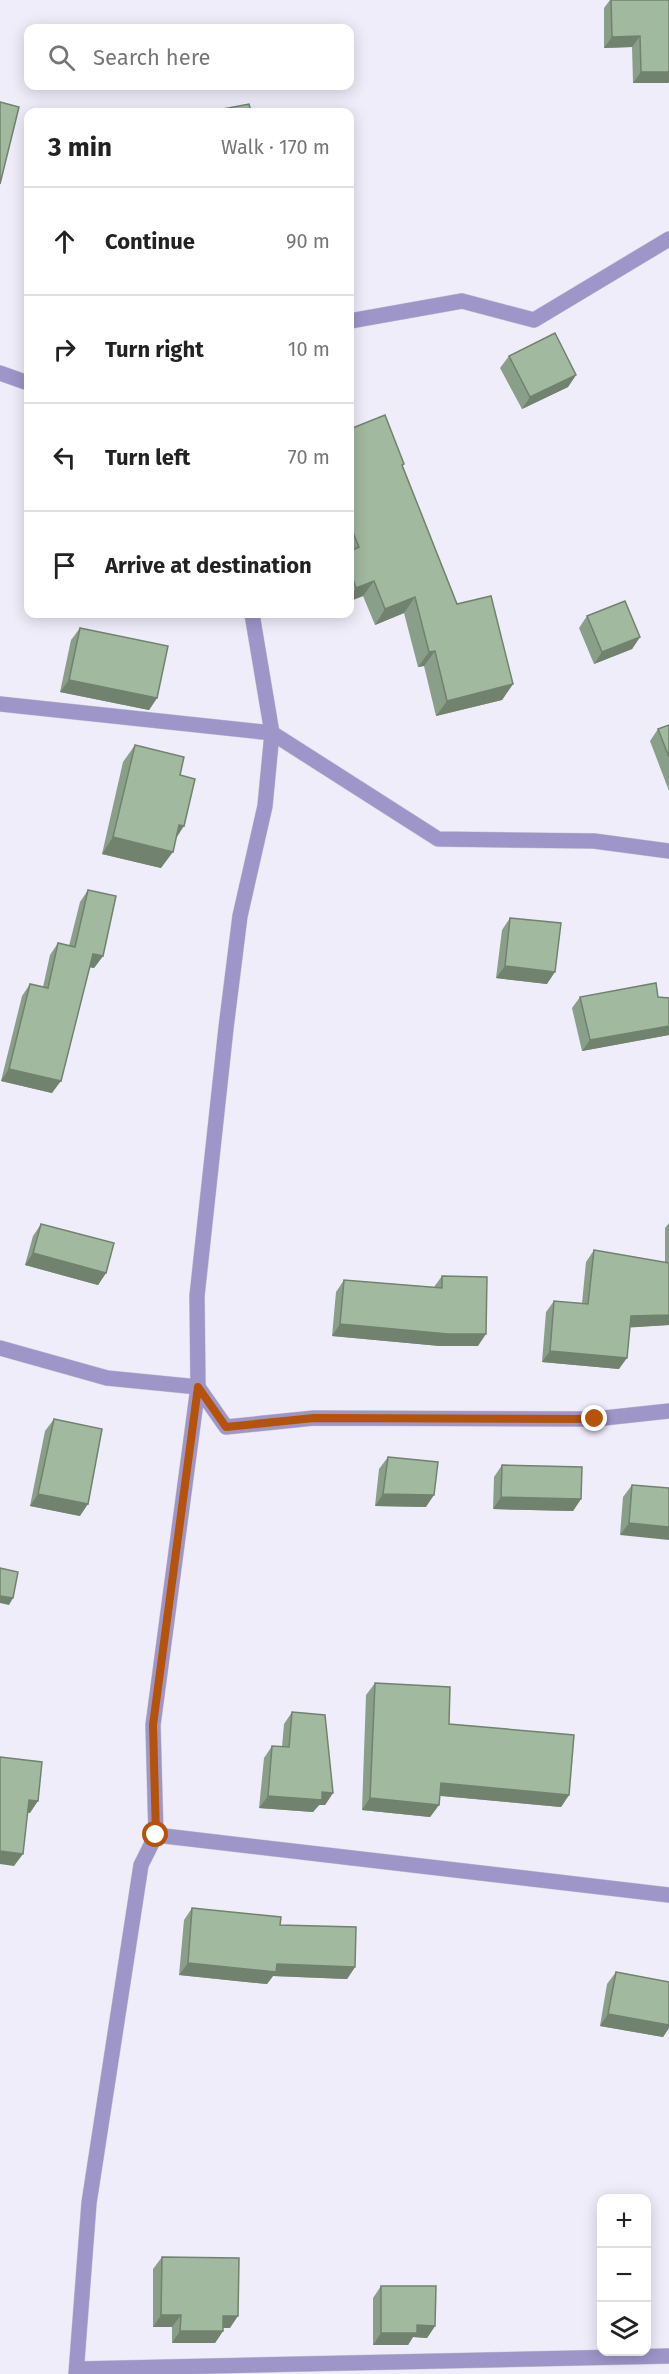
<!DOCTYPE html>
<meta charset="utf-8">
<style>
body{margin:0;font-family:"Fira Sans",sans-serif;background:#f2f2f2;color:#222}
.controls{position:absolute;right:18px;bottom:18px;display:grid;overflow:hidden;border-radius:12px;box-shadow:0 3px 15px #0003}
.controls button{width:54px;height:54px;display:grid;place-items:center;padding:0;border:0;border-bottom:2px solid #e0e0e0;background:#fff;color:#222;font:30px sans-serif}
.stop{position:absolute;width:18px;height:18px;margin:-14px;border:4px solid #b45309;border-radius:50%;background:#fff}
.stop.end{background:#b45309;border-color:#fff;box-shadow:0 2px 6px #0008}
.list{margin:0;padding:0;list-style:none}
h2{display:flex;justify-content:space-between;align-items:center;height:78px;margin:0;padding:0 24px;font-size:26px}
h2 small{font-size:20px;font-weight:400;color:#767676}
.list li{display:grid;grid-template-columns:39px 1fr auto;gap:18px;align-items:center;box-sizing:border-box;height:108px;padding:0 24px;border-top:2px solid #e0e0e0}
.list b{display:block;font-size:22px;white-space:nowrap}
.list em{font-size:20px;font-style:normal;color:#767676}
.icon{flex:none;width:33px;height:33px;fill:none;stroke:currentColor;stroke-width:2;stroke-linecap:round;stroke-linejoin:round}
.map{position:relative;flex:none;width:669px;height:2374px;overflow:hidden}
.search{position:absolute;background:#fff;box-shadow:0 3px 15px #0003;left:24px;top:24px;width:330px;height:66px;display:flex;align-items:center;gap:15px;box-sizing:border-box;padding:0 21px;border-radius:12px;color:#767676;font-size:22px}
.panel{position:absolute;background:#fff;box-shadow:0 3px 15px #0003;left:24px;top:108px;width:330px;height:510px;border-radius:12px}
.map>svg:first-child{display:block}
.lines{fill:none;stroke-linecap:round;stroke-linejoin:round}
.minor-casing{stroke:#cbc9d6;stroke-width:16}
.minor{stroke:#9e96c9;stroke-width:15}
.wall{fill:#8a9f89}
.shaded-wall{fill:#71826f}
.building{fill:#a1b99f;stroke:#71826f;stroke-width:1.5}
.route{stroke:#b45309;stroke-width:8}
</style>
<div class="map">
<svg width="669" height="2374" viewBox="0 0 669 2374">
<rect width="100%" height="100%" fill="#efedfa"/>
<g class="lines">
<g class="minor-casing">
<g id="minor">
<polyline points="350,321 462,301 534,320 669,239"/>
<polyline points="0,373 28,383"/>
<polyline points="0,704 272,733 438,839 594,841 669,851"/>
<polyline points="0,1348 107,1378 198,1387 226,1427 314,1418 595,1419 669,1411"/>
<polyline points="156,1835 669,1895"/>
<polyline points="77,2369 669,2356"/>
<polyline points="76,2374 89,2203 141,1865 156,1835 153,1725 198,1387 197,1296 226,1028 240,916 265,806 272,733 252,614"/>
</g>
</g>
<use href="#minor" class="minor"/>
</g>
<g class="wall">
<polygon points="610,0 669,0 669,82 668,83 633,83 632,47 604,48 604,8"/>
<polygon points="509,356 576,375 568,387 522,409 500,368"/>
<polygon points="350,429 403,467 457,604 513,684 502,700 436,716 424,666 418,667 404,613 375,625 363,596 350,601"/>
<polygon points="587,616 640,637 632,649 594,664 579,628"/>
<polygon points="80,628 157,698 149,710 60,692 71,640"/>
<polygon points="669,725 669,791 650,741 658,729"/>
<polygon points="135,745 180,775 176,838 161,868 102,854 123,762"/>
<polygon points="88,890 103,956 94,968 89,967 52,1093 1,1081 22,996 30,984 43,987 50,955 58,943 69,946 80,902"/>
<polygon points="510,918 547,984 496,978 502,930"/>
<polygon points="580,997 658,997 669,998 669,1035 582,1051 572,1008"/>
<polygon points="669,1223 669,1325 630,1327 619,1369 542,1362 546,1312 554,1301 582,1303 586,1262 594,1250 665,1263 665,1228"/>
<polygon points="41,1224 106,1273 98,1285 25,1265 33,1236"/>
<polygon points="442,1276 478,1346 440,1346 332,1336 336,1292 344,1280 434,1287"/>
<polygon points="54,1419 80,1516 30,1506 45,1431"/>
<polygon points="388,1457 426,1507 375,1506 379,1469"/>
<polygon points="502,1465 581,1499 573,1511 493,1509 494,1477"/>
<polygon points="632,1485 669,1488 620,1535 623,1497"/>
<polygon points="375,1683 449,1724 569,1795 561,1807 440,1796 439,1805 430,1817 362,1810 366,1695"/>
<polygon points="292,1712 333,1793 325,1805 319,1805 313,1812 259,1808 264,1758 272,1746 282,1747 284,1724"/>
<polygon points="192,1908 280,1925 355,1967 347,1979 273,1976 267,1984 179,1975 184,1920"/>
<polygon points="616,1972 669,1982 669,2028 663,2037 600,2026 607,1984"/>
<polygon points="162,2257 230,2328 223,2328 223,2331 215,2343 172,2343 172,2327 153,2327 153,2269"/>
<polygon points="381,2286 435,2326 427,2338 413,2337 408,2345 373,2345 373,2298"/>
</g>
<g class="shaded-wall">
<polygon points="640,36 632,47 604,48 612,37"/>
<polygon points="641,72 669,72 669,82 668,83 633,83"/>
<polygon points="576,375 568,387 522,409 530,397"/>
<polygon points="374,581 363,596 350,601 350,597 356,588"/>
<polygon points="415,597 404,613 375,625 385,609"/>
<polygon points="640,637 632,649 594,664 602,652"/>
<polygon points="435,651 424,666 418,667 429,652"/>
<polygon points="69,680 157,698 149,710 60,692"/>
<polygon points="513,684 502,700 436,716 447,701"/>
<polygon points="179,825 184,826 173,843"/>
<polygon points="113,837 173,852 161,868 102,854"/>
<polygon points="93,954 103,956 94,968 84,966"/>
<polygon points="505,966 555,972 547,984 496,978"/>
<polygon points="669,1026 669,1035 582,1051 590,1040"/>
<polygon points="9,1069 61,1081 52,1093 1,1081"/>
<polygon points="33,1253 106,1273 98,1285 25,1265"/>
<polygon points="669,1315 669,1325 623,1328 631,1316"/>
<polygon points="340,1324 486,1334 478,1346 440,1346 332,1336"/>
<polygon points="550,1351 627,1358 619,1369 542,1362"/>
<polygon points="38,1494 88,1504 80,1516 30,1506"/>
<polygon points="383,1494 434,1495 426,1507 375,1506"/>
<polygon points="501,1497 581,1499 573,1511 493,1509"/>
<polygon points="629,1523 669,1527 669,1540 620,1535"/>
<polygon points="0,1596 13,1598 9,1605 0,1603"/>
<polygon points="441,1783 569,1795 561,1807 433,1795"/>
<polygon points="322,1792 333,1793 325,1805 319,1805 313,1812 259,1808 268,1796"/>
<polygon points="370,1798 439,1805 430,1817 362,1810"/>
<polygon points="29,1800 38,1801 30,1813 20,1812"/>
<polygon points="0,1851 23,1854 14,1866 0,1864"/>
<polygon points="188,1963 277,1964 355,1967 347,1979 273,1976 267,1984 179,1975"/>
<polygon points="608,2014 669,2025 669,2028 663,2037 600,2026"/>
<polygon points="161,2315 181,2315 172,2327 153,2327"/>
<polygon points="223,2316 238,2316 230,2328 215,2328"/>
<polygon points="417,2325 435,2326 427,2338 413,2337 408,2345 373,2345 381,2333"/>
<polygon points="180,2331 223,2331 215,2343 172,2343"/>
</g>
<g class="building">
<polygon points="611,0 669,0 669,72 641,72 640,36 612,37"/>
<polygon points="0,102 19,107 0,184"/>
<polygon points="249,104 251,112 207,112"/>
<polygon points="555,333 576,375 530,397 509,356"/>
<polygon points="385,415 404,464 402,465 457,604 491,596 513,684 447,701 435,651 429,652 415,597 385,609 374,581 356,588 350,571 350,551 359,547 350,525 350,429"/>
<polygon points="625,601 640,637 602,652 587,616"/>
<polygon points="80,628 168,646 157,698 69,680"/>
<polygon points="669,725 669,757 658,729"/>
<polygon points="135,745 184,757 180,775 195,779 184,826 179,825 173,852 113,837"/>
<polygon points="88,890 116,896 103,956 93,954 61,1081 9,1069 30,984 48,988 58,943 75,947"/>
<polygon points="510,918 561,923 555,972 505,966"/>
<polygon points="656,983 658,997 669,998 669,1026 590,1040 580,997"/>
<polygon points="41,1224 114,1243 106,1273 33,1253"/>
<polygon points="594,1250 669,1263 669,1315 631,1316 627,1358 550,1351 554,1301 588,1304"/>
<polygon points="442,1276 487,1277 486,1334 448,1334 340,1324 344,1280 442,1288"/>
<polygon points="54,1419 102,1429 88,1504 38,1494"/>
<polygon points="388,1457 438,1462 434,1495 383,1494"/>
<polygon points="502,1465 582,1467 581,1499 501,1497"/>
<polygon points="632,1485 669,1488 669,1527 629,1523"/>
<polygon points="0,1568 18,1572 13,1598 0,1596"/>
<polygon points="375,1683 450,1687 449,1724 574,1735 569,1795 441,1783 439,1805 370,1798"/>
<polygon points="292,1712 325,1715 333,1793 322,1792 322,1800 268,1796 272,1746 289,1747"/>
<polygon points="0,1757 42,1762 38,1801 29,1800 23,1854 0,1851"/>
<polygon points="192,1908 281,1917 280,1925 356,1927 355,1967 277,1964 276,1972 188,1963"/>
<polygon points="616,1972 669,1982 669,2025 608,2014"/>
<polygon points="162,2257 239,2258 238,2316 223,2316 223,2331 180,2331 181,2315 161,2315"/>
<polygon points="381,2286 436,2286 435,2326 417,2325 417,2333 381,2333"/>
</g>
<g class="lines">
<polyline class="route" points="156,1835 153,1725 198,1387 226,1427 314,1418 595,1419"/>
</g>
</svg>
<div class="controls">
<button>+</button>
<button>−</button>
<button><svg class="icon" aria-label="layers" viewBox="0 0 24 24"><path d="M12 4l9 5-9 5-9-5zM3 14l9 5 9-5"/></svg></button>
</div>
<div class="stop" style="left:156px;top:1835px"></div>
<div class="stop end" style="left:595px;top:1419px"></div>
<div class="search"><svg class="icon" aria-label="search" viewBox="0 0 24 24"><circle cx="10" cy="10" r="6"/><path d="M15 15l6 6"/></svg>Search here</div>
<section class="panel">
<h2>3 min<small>Walk · 170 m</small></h2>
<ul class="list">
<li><svg class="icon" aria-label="ahead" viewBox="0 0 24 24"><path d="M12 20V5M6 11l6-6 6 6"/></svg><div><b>Continue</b></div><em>90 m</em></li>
<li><svg class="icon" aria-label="right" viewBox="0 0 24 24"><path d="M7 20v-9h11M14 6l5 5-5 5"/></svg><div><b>Turn right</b></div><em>10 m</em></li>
<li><svg class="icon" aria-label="left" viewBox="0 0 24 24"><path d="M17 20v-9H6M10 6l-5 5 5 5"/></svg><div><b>Turn left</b></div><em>70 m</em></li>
<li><svg class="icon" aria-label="arrive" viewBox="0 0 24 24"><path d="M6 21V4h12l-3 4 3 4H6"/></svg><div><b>Arrive at destination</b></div></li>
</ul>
</section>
</div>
